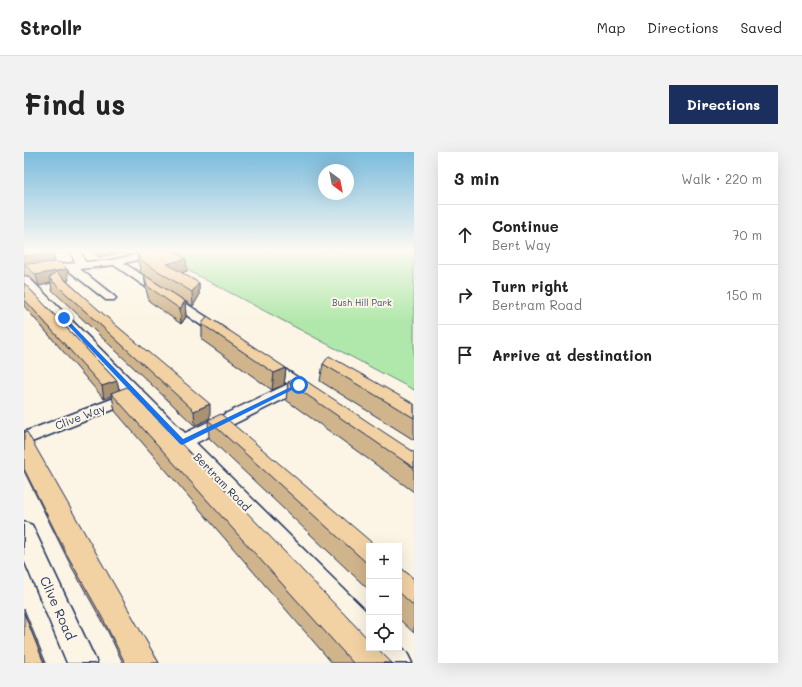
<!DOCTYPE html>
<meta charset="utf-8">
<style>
body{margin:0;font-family:Mali,sans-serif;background:#f2f2f2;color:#222}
.controls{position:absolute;right:12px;bottom:12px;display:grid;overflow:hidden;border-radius:0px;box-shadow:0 4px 16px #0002}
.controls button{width:36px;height:36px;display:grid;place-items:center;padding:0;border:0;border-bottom:1px solid #e0e0e0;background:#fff;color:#222;font:20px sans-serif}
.compass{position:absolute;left:294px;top:12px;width:36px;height:36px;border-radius:50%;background:#fff;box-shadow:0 4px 16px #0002;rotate:148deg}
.stop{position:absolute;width:12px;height:12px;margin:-9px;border:3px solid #1a73e8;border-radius:50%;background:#fff}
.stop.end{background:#1a73e8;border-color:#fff;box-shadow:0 1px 4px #0008}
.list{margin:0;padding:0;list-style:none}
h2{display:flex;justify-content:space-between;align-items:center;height:52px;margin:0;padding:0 16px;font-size:17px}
h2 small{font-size:13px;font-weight:400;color:#767676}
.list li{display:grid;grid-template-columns:26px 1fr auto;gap:12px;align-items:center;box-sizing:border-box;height:60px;padding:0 16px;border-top:1px solid #e0e0e0}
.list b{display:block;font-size:15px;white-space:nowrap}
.list p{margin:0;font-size:13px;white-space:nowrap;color:#767676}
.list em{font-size:13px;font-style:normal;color:#767676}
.icon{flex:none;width:22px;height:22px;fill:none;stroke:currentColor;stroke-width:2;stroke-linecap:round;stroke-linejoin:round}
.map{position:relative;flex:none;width:390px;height:511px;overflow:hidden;border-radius:0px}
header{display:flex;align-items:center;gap:24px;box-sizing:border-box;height:56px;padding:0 20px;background:#fff;border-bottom:1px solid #e0e0e0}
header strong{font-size:19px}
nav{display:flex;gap:22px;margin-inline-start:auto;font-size:14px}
.intro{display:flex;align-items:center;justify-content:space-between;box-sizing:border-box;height:96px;padding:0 24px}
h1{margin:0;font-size:28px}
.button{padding:10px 18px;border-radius:0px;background:#1b2f5e;color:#fff;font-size:14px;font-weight:700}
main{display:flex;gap:24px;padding:0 24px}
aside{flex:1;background:#fff;border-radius:0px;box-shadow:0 4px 16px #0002}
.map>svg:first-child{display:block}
.green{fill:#b0e7aa;stroke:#668b84}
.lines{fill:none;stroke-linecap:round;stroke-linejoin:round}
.minor-casing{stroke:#1b2f5e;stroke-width:3}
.minor{fill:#fcf5e5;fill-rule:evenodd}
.wall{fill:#d0b48c;stroke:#1b2f5e}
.shaded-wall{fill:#a99272;stroke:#1b2f5e}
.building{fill:#f2d1a3;stroke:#1b2f5e}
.route{fill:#1a73e8}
.labels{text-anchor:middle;stroke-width:4;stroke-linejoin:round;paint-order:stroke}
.far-park-label{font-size:9px;fill:#39546d;stroke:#fcf5e5}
.street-label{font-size:11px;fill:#1b2f5e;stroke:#fcf5e5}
.near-street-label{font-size:13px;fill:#1b2f5e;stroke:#fcf5e5}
</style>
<header>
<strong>Strollr</strong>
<nav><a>Map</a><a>Directions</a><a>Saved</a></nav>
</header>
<div class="intro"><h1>Find us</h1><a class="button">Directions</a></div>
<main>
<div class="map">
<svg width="390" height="511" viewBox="0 0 390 511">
<rect width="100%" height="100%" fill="#fcf5e5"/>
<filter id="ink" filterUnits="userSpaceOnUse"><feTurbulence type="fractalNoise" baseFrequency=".025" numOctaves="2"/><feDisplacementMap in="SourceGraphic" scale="8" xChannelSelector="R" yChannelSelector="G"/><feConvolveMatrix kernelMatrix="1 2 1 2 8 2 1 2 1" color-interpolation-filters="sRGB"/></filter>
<g filter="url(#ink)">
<polygon class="green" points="164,98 390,98 390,238 165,119 142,103"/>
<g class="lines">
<g class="minor-casing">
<g id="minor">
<polygon points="46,98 56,98 61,110 87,108 134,98 153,98 151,100 100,111 204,179 206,182 204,185 194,185 90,113 56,117 90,144 92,146 90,148 82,148 44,118 18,120 13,117 18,114 51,111"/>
<path d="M0,124L4,125L161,281L264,232L237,214L235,211L237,208L242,207L247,208L293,238L295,241L293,244C285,246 281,244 274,240L172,291L345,462V496H375V492L383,501L388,511H353L349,506L345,496L335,492L109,250L0,293V280L101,242L0,133Z"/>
<polygon points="0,370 8,373 73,511 43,511 0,408"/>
</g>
</g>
<use href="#minor" class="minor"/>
</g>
<g class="wall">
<polygon points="0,98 31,110 45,128 42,128 186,266 171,274 28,138 27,131 15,134 5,124 0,123"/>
<polygon points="67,98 149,98 163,119 158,121 175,131 175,144 169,154 117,121 114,109 113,101 112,101 111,98 74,105"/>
<polygon points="120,123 161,149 162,165 157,172 125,149 122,137"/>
<polygon points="0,131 93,229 95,238 368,511 308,511 91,259 88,244 80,247 0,154"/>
<polygon points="178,172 262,216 260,233 248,238 178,188"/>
<polygon points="299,212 390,252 390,288 296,229"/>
<polygon points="264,230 390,300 390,340 262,248"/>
<polygon points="184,268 345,394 345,438 185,286"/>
<polygon points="0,281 135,511 99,511 83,478 46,412 0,319"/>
<polygon points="375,414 390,427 390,481 375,467"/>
</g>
<g class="shaded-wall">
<polygon points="73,98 111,98 74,105"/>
<polygon points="29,101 31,111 0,113 0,104"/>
<polygon points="162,107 163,119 144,125 143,112"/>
<polygon points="43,117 45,128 30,131 25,126 27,131 15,134 12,123"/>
<polygon points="175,131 175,144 169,154 168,140"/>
<polygon points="161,149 162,165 157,172 156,157"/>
<polygon points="262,216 260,233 248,238 250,221"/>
<polygon points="93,229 96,241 87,241 88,244 80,247 78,234"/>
<polygon points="186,252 186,266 171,274 170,259"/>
<polygon points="0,457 22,511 20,511 0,461"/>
</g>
<g class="building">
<polygon points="0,98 26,98 29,101 0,104"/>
<polygon points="113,98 149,98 162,107 143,112 175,131 168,140 116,108"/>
<polygon points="36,110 43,117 12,123 2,114 0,113 0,112"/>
<polygon points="32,120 93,174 186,252 170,259 25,126"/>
<polygon points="120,123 161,149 156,157 123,134"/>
<polygon points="0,131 93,229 78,234 0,147"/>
<polygon points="183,164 262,216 250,221 178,172"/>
<polygon points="305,204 390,252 390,266 299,212"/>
<polygon points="276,225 390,300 390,316 264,230"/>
<polygon points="103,235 345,488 345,496 353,496 368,511 329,511 87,241"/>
<polygon points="197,262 352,394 345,394 345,413 184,268"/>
<polygon points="3,280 135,511 101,511 79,467 42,401 0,317 0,281"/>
<polygon points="375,414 390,427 390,454 375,440"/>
<polygon points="0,461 20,511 0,511"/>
</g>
</g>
<linearGradient id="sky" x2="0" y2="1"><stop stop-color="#7bbcdd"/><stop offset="0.58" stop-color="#fefaf3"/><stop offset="1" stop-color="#fefaf3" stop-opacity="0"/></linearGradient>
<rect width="390" height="170" fill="url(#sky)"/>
<polygon class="route" points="38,165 41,165 159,287 273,232 278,233 158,293 156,292 38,167"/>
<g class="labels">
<g class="far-park-label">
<text x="338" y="154">Bush Hill Park</text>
</g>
<g class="street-label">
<text transform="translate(56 265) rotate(-21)" y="4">Clive Way</text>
<text transform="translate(198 330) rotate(46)" y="4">Bertram Road</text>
</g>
<g class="near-street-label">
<text transform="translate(34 456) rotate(66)" y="5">Clive Road</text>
</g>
</g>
</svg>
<div class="controls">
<button>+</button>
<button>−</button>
<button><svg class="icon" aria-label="locate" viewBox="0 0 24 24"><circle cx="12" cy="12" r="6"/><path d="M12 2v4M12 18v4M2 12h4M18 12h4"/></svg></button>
</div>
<svg class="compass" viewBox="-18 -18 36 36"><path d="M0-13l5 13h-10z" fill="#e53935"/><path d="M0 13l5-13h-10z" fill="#767676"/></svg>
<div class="stop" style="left:275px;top:233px"></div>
<div class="stop end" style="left:40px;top:166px"></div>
</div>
<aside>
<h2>3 min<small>Walk · 220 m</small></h2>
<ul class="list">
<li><svg class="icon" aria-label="ahead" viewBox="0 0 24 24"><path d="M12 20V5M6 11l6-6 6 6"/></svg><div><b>Continue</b><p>Bert Way</p></div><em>70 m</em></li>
<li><svg class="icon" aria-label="right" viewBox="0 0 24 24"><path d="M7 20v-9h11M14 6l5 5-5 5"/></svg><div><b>Turn right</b><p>Bertram Road</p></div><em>150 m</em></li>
<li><svg class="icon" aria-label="arrive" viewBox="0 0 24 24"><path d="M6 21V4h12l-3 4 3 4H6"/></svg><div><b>Arrive at destination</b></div></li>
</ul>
</aside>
</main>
